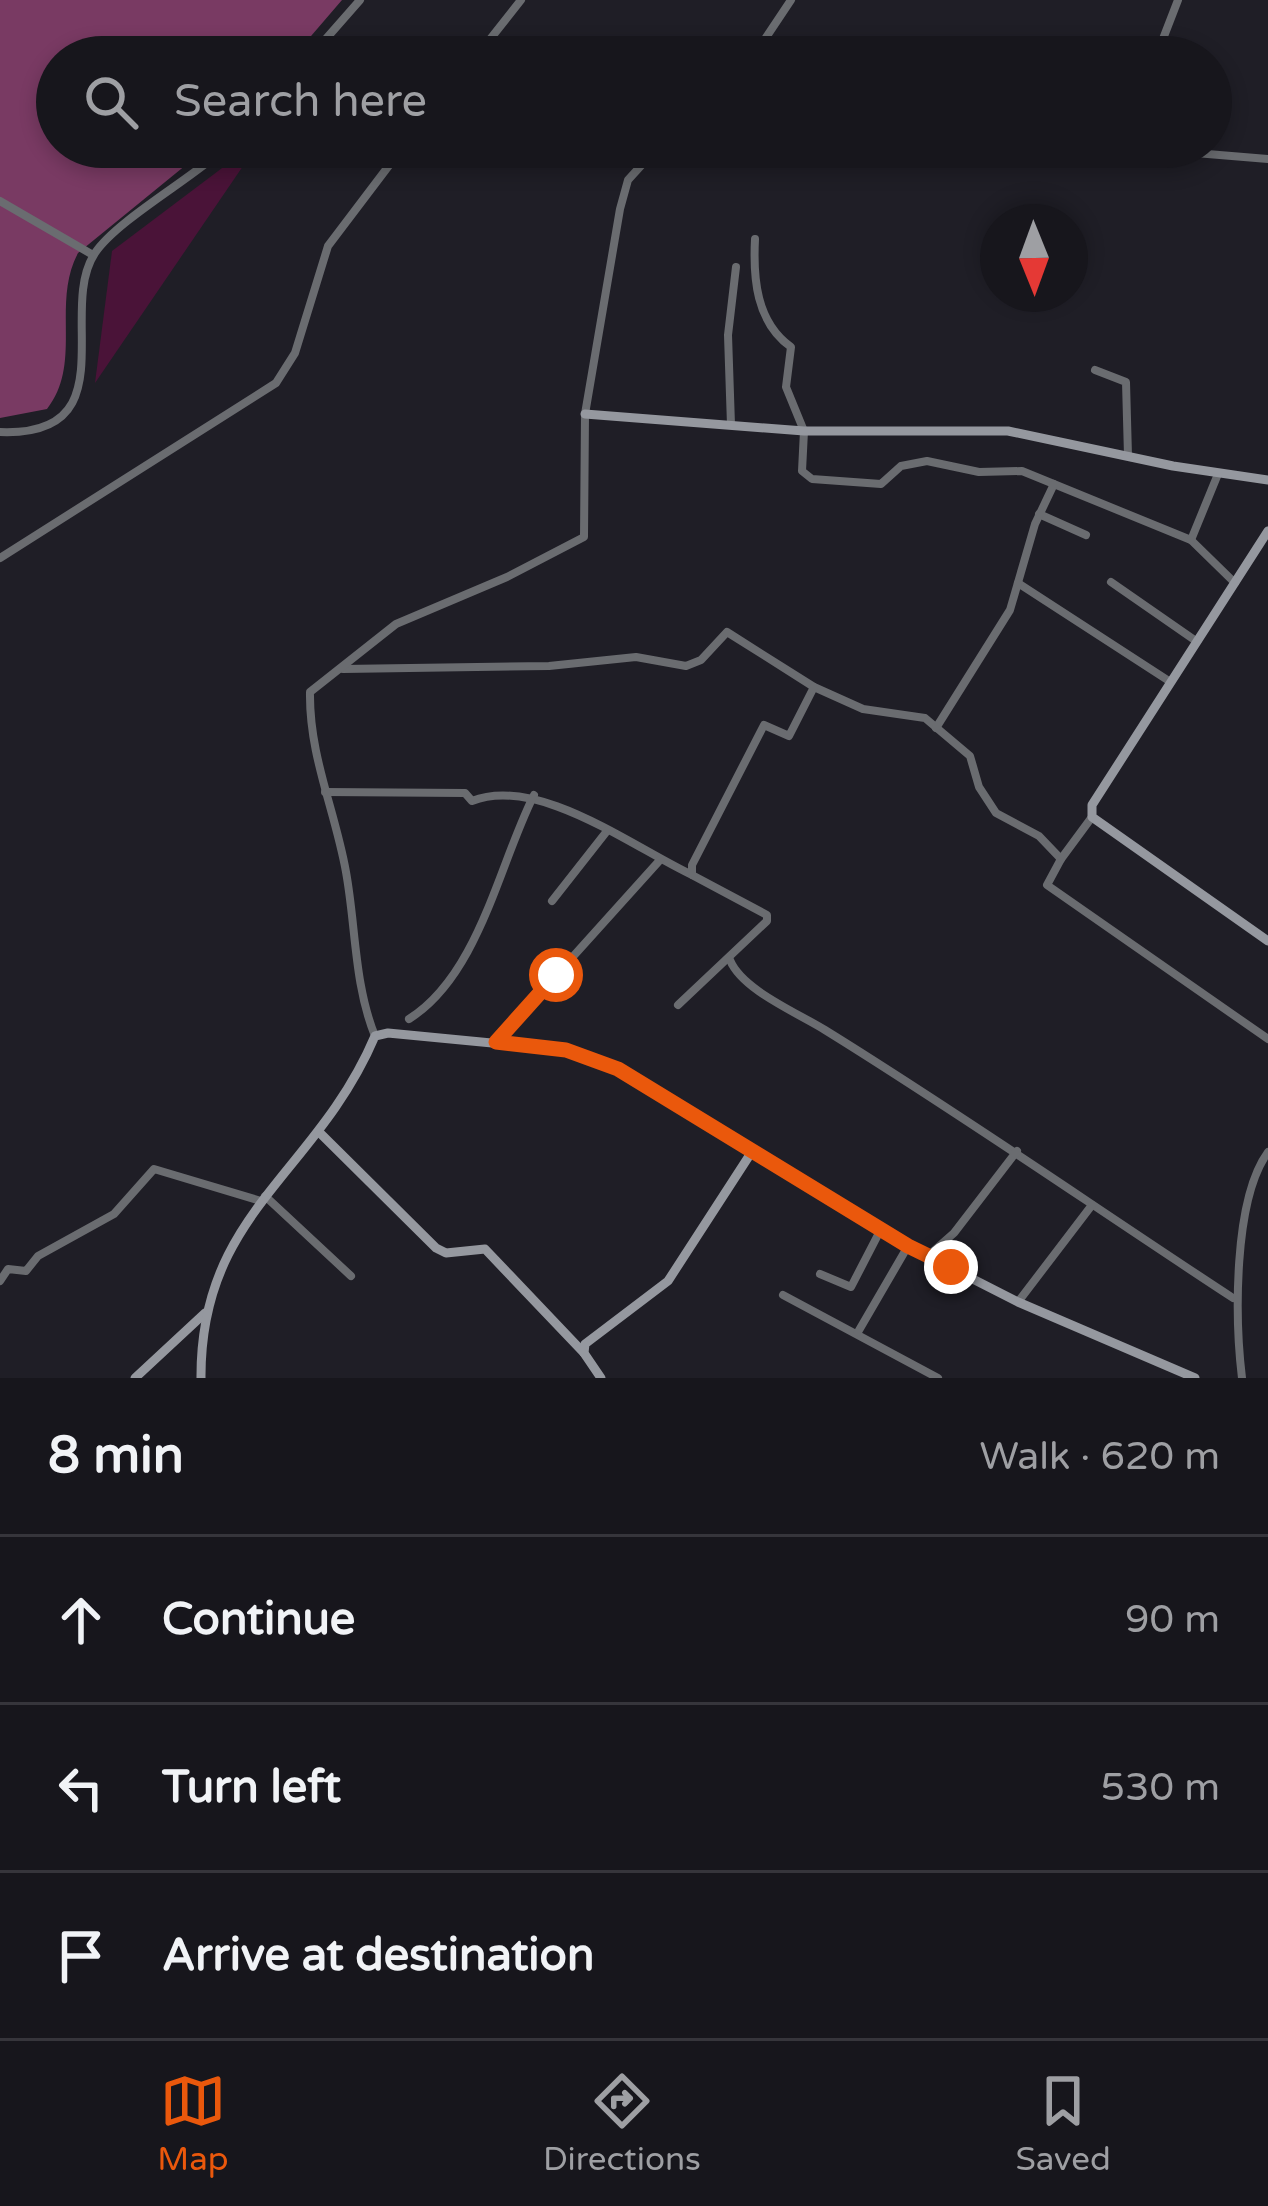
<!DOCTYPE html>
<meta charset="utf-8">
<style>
body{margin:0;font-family:"Varela Round",sans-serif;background:#242329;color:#f1f3f6}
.compass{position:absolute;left:980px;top:204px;width:108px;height:108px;border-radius:50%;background:#17161c;box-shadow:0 6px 18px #0003;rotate:179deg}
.stop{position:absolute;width:36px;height:36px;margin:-27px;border:9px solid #ea580c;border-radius:50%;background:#fff}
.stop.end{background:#ea580c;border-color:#fff;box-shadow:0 3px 12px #0008}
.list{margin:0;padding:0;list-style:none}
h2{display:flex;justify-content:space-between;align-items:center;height:156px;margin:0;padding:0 48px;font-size:51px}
h2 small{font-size:39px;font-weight:400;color:#9e9fa3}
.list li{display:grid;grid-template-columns:78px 1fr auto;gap:36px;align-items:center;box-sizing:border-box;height:168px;padding:0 48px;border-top:3px solid #36353b}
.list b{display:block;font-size:45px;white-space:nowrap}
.list em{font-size:39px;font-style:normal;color:#9e9fa3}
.icon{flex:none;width:66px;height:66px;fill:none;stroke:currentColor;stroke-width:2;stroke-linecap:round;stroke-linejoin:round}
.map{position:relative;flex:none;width:1268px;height:1378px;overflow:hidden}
.search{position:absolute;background:#17161c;box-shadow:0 6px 18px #0003;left:36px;right:36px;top:36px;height:132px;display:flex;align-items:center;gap:30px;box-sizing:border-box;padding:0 42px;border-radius:66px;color:#9e9fa3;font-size:45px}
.sheet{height:660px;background:#17161c}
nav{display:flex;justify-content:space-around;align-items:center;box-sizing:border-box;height:168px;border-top:3px solid #36353b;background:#17161c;font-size:33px;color:#9e9fa3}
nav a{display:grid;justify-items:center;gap:6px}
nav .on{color:#ea580c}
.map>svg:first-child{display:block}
.green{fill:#4a1338}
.forest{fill:#793a63}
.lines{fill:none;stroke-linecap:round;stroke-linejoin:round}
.street{stroke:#6a6c70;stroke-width:8}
.secondary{stroke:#95989f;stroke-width:9}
.route{stroke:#ea580c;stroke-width:15}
</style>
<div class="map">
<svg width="1268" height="1378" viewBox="0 0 1268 1378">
<rect width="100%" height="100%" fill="#1f1e26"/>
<polygon class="green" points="250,147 256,147 95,383 112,251"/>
<path class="forest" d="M0,0H342L293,57H57V147H208L78,253C51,304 83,363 47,409L0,418Z"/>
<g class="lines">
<g class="street">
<polyline points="310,57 360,0"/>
<polyline points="476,57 521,0"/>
<polyline points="753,57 791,0"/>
<polyline points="1143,57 1161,44 1178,0"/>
<polyline points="1123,147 1268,159"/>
<polyline points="892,153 895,147"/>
<polyline points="0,201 93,255"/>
<path d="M755,239C753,278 756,322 791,347L786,387L804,431L802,471L812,479L881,484L901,466L927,461L979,472L1022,471L1191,540L1235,583"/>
<polyline points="1095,370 1126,382 1128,456"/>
<polyline points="731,425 728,335 736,267"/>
<path d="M0,432C129,437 56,311 95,253C117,220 193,178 226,147"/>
<polyline points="1039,514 1086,535"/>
<polyline points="1191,540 1218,474"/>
<polyline points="0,558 276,383 295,353 328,246 403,147"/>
<polyline points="1111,582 1196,641"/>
<polyline points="1018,583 1169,681"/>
<polyline points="343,669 549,666 636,657 686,666 701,660 727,632 814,687 863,709 925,718 970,756 979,787 996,813 1039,836 1061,859 1047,885 1268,1039"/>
<polyline points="936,728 1010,610 1035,524 1054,484"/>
<path d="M325,792L465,793L472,801C537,775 631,846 692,875"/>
<polyline points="1061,859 1092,817"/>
<polyline points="552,901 607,831"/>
<path d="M730,960C742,990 798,1013 825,1030C964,1116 1097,1209 1233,1298"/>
<polyline points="678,1005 767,921 767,915 692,875 692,865 764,725 789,736 814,687"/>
<path d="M409,1019C479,975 499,864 534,795"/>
<path d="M375,1036C354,984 356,927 346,872C335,810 309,756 310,692L396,624L507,577L584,537L585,414L620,209L628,180L658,147"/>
<polyline points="496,1042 660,860"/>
<polyline points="265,1196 351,1276"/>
<polyline points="929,1255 954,1233 1017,1151"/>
<polyline points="820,1274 851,1287 881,1229"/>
<polyline points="0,1281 8,1269 26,1271 38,1256 114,1214 154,1169 261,1201"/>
<polyline points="783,1295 938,1378"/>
<polyline points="1018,1302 1092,1205"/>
<polyline points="858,1332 908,1246"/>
<path d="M1242,1378C1235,1320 1233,1200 1268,1152"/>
</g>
<g class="secondary">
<polyline points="585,414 804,431 1008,431 1173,466 1268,480"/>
<polyline points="1268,531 1092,805 1092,817 1268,941"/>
<polyline points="321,1134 436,1248 446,1253 485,1249 584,1353"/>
<polyline points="135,1378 205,1313"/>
<path d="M201,1378C200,1212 316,1175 375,1036L388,1033L566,1050L618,1069L908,1246L1018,1302L1195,1378"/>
<polyline points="601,1378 584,1353 585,1344 668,1281 751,1153"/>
</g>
</g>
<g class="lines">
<polyline class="route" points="556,975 496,1042 566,1050 618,1069 908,1246 951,1267"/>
</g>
</svg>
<svg class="compass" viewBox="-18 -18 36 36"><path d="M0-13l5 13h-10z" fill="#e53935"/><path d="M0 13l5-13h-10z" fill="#9e9fa3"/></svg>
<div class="stop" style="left:556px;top:975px"></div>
<div class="stop end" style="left:951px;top:1267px"></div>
<div class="search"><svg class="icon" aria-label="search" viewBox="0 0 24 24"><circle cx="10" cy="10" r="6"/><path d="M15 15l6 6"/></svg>Search here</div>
</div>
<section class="sheet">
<h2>8 min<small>Walk · 620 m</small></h2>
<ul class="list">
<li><svg class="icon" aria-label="ahead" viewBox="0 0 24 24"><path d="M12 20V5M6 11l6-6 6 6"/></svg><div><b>Continue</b></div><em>90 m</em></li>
<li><svg class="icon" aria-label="left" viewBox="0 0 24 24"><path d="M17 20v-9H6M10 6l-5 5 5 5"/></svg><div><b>Turn left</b></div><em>530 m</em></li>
<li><svg class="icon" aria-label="arrive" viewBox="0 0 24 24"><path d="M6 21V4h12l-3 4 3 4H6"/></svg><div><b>Arrive at destination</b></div></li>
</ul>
</section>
<nav>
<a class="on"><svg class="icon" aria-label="map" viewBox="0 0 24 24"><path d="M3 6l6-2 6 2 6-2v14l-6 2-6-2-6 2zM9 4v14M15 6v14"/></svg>Map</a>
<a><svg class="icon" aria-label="directions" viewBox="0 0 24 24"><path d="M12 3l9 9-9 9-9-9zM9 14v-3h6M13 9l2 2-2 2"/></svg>Directions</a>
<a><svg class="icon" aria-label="saved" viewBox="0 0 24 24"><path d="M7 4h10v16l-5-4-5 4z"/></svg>Saved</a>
</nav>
